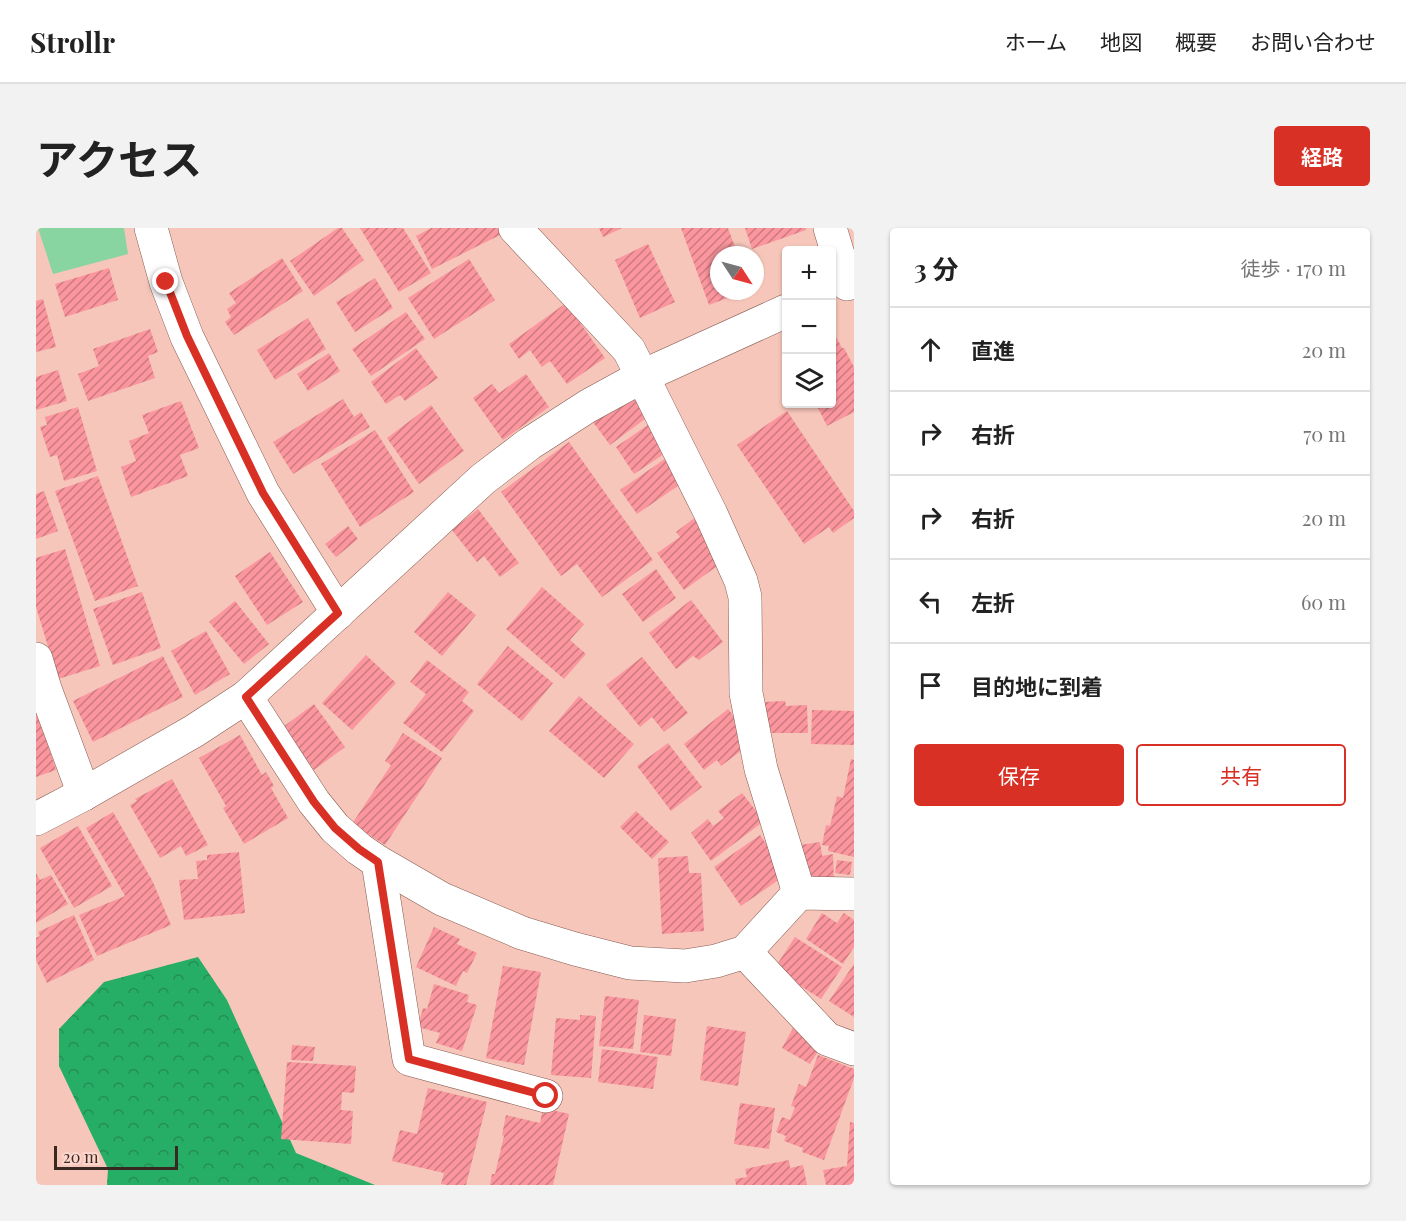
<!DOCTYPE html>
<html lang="ja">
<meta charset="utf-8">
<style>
body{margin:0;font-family:"Playfair Display","Noto Sans JP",serif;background:#f2f2f2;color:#222}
.controls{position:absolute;right:18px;top:18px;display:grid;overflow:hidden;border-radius:6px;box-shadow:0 2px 4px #0004}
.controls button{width:54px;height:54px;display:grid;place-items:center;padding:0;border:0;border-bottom:2px solid #e0e0e0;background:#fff;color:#222;font:30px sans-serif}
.compass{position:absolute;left:674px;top:18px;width:54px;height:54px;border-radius:50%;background:#fff;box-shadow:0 2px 4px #0004;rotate:126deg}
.scale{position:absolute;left:18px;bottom:15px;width:124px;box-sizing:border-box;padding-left:6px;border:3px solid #392722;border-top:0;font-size:16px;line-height:21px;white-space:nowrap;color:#392722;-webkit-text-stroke:4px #fed6cc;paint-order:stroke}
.stop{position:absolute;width:18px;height:18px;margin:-14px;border:4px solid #d93025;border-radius:50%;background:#fff}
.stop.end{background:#d93025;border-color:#fff;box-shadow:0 2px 6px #0008}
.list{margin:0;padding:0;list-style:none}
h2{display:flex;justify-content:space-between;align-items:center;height:78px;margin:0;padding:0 24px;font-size:26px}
h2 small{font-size:20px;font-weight:400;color:#767676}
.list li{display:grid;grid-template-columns:39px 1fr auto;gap:18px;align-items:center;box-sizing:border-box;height:84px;padding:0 24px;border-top:2px solid #e0e0e0}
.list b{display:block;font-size:22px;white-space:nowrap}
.list em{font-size:20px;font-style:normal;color:#767676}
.actions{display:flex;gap:12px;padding:18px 24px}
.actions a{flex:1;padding:14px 0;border:2px solid #d93025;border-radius:6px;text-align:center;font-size:21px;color:#d93025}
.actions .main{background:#d93025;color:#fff}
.icon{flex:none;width:33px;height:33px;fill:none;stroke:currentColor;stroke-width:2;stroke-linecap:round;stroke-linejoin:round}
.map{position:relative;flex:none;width:818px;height:957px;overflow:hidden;border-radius:6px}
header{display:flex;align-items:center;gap:36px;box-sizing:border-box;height:84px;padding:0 30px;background:#fff;border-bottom:2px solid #e0e0e0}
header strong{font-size:28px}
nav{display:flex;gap:33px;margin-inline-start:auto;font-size:21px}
.intro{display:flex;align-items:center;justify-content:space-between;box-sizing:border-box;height:144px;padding:0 36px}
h1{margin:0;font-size:42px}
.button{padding:15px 27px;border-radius:6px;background:#d93025;color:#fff;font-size:21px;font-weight:700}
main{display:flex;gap:36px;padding:0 36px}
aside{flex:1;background:#fff;border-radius:6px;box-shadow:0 2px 4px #0004}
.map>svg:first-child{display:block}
.grass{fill:#89d5a2}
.forest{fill:url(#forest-crowns)}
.building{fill:url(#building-hatch)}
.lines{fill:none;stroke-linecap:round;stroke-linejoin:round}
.minor-casing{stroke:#855b51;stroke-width:34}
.minor{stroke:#fff;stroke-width:33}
.route{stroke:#d93025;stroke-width:8}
</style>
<header>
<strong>Strollr</strong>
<nav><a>ホーム</a><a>地図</a><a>概要</a><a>お問い合わせ</a></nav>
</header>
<div class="intro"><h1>アクセス</h1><a class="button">経路</a></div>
<main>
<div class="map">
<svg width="818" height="957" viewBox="0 0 818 957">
<defs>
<pattern id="forest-crowns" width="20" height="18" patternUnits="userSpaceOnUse" patternTransform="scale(1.5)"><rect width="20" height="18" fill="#27ae66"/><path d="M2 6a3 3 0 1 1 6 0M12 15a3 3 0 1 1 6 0" fill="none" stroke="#238e54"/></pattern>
<pattern id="building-hatch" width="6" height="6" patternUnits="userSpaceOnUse" patternTransform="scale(1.5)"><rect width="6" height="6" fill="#fb959e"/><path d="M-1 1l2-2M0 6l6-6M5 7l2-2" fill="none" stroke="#cc7a80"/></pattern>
</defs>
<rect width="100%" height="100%" fill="#f7c6ba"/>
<polygon class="grass" points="2,0 88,0 92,26 17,46"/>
<polygon class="forest" points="162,729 191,772 260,925 339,957 71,957 72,941 23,838 23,801 68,754"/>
<g class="building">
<polygon points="302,0 306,0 328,32 278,68 254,33"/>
<polygon points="324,0 367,0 395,45 363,64"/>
<polygon points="395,0 468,0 470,4 396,41 380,8"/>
<polygon points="563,0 586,0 567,9"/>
<polygon points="645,0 692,0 702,27 683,27 683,63 710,63 673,77"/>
<polygon points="709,0 770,0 770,2 716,21"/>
<polygon points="612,16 639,74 604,90 579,32"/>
<polygon points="246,30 267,63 198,107 189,94 195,89 191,81 200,75 193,65"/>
<polygon points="433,31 459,72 398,111 372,70"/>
<polygon points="73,40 82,72 29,89 19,56"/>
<polygon points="339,50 357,80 319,104 300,74"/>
<polygon points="7,71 20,119 0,124 0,73"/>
<polygon points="530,75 569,130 531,156 514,133 506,139 494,122 483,131 473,116"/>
<polygon points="370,84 389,111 335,148 316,121"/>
<polygon points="272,90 290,121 239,152 221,122"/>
<polygon points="114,101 122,124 112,128 119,150 52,173 42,146 63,138 57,121"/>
<polygon points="796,101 806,120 808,120 818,139 818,184 791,198 780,176 796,176"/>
<polygon points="380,120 402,150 369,173 364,167 350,176 335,154"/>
<polygon points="293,125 304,143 272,163 261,146"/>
<polygon points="22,142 31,173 0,182 0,149"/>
<polygon points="490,146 513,179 467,212 437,170 456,156 463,165"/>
<polygon points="597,157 617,185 574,217 554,190"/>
<polygon points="307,171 318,189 325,184 334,199 257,246 237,214"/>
<polygon points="145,173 163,220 144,227 152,248 95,269 85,239 100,233 93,213 113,205 106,187"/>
<polygon points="395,177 428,223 383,256 351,210"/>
<polygon points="42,179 61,243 28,253 21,227 14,229 4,199 11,197 9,189"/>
<polygon points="751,183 818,283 818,290 797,305 793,299 768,316 701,217"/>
<polygon points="619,192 637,220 598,246 580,219"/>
<polygon points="339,202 378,264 324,299 285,236"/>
<polygon points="533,214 617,332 566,369 541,336 525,348 465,264"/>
<polygon points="636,226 652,251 601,286 584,262"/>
<polygon points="62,248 102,358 59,373 19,263"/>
<polygon points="8,263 22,303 0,311 0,266"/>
<polygon points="442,281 483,335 464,349 448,328 441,334 416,302"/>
<polygon points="661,288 691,331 648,362 621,325 644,309 640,304"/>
<polygon points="312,298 322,311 300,329 289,316"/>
<polygon points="29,321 64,438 22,451 0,379 0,330"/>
<polygon points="234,324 267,374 231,397 199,348"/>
<polygon points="620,341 640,370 607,394 586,366"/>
<polygon points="506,359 548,396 534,412 550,426 528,451 470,401"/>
<polygon points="106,364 125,420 77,437 57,381"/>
<polygon points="412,364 440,387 406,428 378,404"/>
<polygon points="655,372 687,414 663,432 657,428 640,441 613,405"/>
<polygon points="199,373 233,416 208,436 173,394"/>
<polygon points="170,403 194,446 159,467 135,423"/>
<polygon points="472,418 517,455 486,493 441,456"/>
<polygon points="330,427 360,455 316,502 286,475"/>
<polygon points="127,428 147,469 57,514 37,473"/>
<polygon points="606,429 652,485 628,504 616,489 604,499 570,457"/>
<polygon points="391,432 433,464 426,473 438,483 406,524 367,495 390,466 374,454"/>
<polygon points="543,468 598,516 568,550 513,503"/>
<polygon points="749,473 750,478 771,477 772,505 734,505 734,499 727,500 727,474"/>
<polygon points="278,476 309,519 278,542 247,499"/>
<polygon points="0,479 20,542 0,549"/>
<polygon points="692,481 712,505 710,519 685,538 681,532 668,542 648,516"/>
<polygon points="776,482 818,483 818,517 775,516"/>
<polygon points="367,505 406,530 349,617 316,596 355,537 349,533"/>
<polygon points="204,507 226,547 230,544 238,558 235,560 252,590 208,616 187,580 190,578 163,530"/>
<polygon points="632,515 666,559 635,583 601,538"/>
<polygon points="815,531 818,532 818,629 792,623 793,618 786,617 790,597 794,598 801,568 807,570"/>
<polygon points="136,551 172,617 150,628 145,618 124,630 94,577 101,573 99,571"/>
<polygon points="706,565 728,593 675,633 655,605 672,591 677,598 688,590 682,583"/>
<polygon points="600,583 633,614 616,631 584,599"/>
<polygon points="77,584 117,654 135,697 61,728 43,687 89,668 50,600"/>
<polygon points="42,598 76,658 38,680 4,620"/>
<polygon points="724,607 751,646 705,678 678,639"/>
<polygon points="784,614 786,628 797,626 798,655 770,659 764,617"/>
<polygon points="203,624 209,685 148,692 143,652 162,651 160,633 171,632 171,627"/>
<polygon points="652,628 653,645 665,645 668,703 626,706 622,630"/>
<polygon points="801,632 816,634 814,647 799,645"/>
<polygon points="0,645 4,652 15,647 32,676 0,695"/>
<polygon points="786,685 801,695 808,685 818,692 818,719 807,736 770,711"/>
<polygon points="38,687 58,732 11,755 0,732 0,710 4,708 2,704"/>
<polygon points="398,699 424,711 421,716 441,725 431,745 427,743 420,758 380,739"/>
<polygon points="759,709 806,739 785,771 738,741"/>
<polygon points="818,736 818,789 793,773"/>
<polygon points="467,738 505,744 488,837 450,830"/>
<polygon points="398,756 433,767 431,774 441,777 426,823 400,815 404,805 382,799 387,780 391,781"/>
<polygon points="569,768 603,772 597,821 563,818"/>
<polygon points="544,787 560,788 555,850 515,847 520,790 544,792"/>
<polygon points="608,787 640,791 635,828 604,824"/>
<polygon points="671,798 710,804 702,858 664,852"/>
<polygon points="757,800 786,817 774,836 746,820"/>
<polygon points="256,817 279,819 277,833 255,832"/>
<polygon points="566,821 622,829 617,861 562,854"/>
<polygon points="782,827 818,841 818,850 788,932 766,924 767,920 748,913 750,908 740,904 746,889 754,892 759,879 755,878 763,856 770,859"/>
<polygon points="251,834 320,838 318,865 306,864 305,882 317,883 315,916 245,911"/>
<polygon points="392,860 451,874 430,957 411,957 405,956 408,945 356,933 364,902 381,906"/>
<polygon points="704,875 739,880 733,921 698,916"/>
<polygon points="507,880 533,886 517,957 454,957 456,946 459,946 468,908 466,907 470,887 504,895"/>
<polygon points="814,894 818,895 818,957 790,957 787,942 811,938"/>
<polygon points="753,932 754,940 767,937 771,957 700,957 699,951 711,949 709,941"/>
</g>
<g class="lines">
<g class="minor-casing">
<g id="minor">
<polyline points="115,0 130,54 151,109 227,265 302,385"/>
<polyline points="479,0 593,122 675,286 705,353 709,369 710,465 725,541 763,665"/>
<polyline points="794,0 811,56"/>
<polyline points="0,431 9,461 48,566"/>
<polyline points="210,469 278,574 299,600 323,621 342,634 406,671 486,705 539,721 594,735 649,738 680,733 709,724 763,665 818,666"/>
<polyline points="0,591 48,566 158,503 210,469 447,251 493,216 552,178 607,148 750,83"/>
<polyline points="342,634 373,831 510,868"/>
<polyline points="709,724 791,811 818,821"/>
</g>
</g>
<use href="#minor" class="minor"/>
</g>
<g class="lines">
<polyline class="route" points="130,54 151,108 227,265 302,385 210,469 278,574 299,600 323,621 342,634 373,831 510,868"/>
</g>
</svg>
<div class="controls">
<button>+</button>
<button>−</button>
<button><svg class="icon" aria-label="layers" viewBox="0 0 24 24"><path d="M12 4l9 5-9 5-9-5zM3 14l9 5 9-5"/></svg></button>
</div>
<svg class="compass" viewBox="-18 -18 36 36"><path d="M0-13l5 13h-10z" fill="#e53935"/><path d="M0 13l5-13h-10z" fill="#767676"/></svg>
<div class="scale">20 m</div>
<div class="stop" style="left:510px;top:868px"></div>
<div class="stop end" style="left:130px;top:54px"></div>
</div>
<aside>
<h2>3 分<small>徒歩 · 170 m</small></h2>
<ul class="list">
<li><svg class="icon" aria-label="ahead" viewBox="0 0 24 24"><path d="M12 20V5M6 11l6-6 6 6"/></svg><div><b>直進</b></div><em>20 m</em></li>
<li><svg class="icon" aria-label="right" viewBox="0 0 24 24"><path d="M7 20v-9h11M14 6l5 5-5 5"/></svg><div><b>右折</b></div><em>70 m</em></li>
<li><svg class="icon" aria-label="right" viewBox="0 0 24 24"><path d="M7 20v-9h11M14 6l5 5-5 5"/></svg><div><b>右折</b></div><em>20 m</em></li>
<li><svg class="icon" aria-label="left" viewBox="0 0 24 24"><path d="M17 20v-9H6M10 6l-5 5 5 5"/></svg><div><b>左折</b></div><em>60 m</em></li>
<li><svg class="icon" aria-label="arrive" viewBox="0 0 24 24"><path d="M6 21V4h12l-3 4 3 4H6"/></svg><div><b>目的地に到着</b></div></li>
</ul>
<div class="actions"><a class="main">保存</a><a>共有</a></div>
</aside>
</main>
